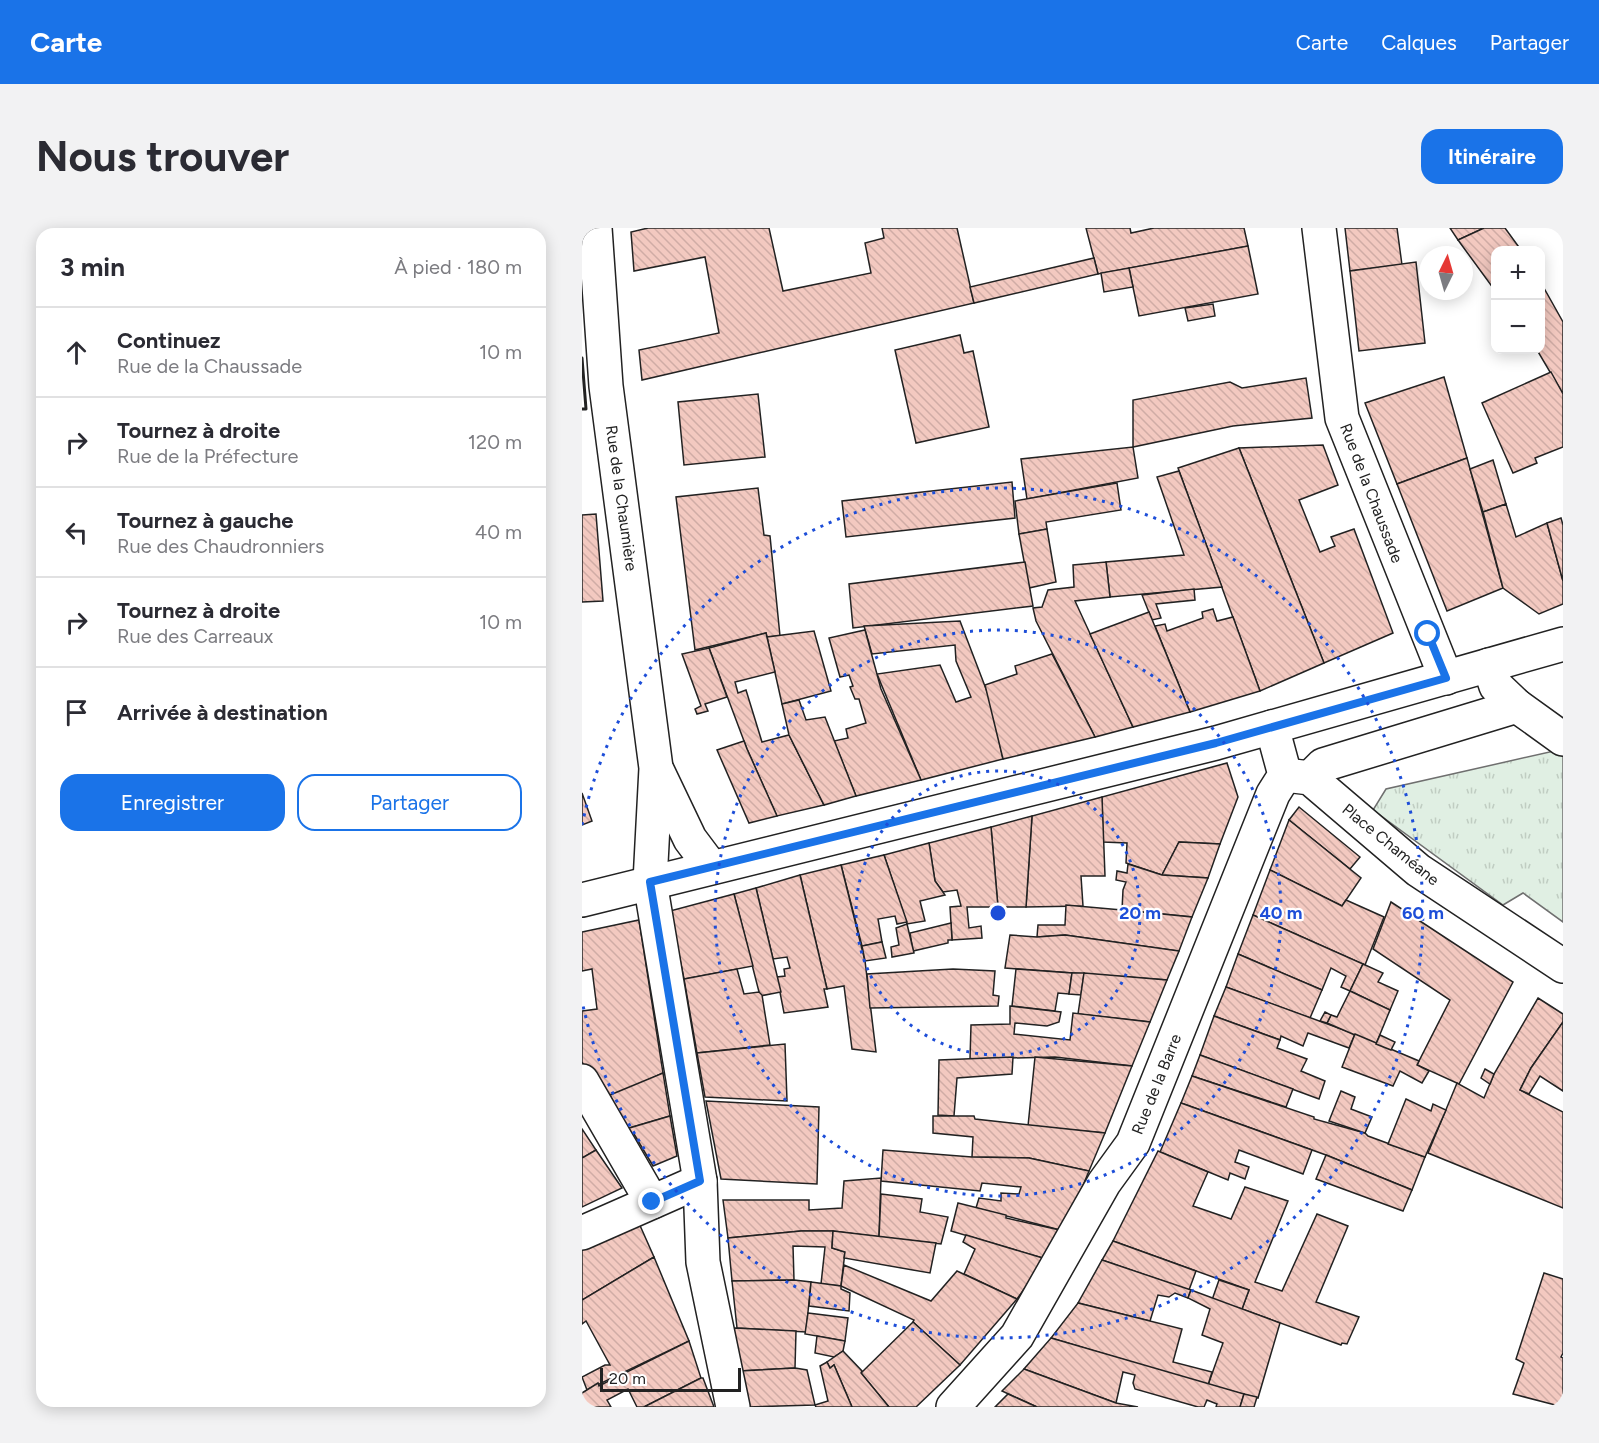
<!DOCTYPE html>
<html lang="fr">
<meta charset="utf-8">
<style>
body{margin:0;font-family:Figtree,sans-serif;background:#f2f2f3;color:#2b2b33}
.controls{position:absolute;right:18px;top:18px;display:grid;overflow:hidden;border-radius:12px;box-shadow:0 3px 15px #0003}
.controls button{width:54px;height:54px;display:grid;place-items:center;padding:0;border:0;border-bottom:2px solid #e1e1e2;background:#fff;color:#2b2b33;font:30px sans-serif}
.compass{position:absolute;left:837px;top:18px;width:54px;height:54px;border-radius:50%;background:#fff;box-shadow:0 3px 15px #0003;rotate:5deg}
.scale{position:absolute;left:18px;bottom:15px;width:141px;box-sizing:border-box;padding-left:6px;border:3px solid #222;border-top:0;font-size:16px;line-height:21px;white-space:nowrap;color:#222;-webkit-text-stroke:4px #fff;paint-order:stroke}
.stop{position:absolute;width:18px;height:18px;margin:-14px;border:4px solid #1a73e8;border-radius:50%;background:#fff}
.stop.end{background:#1a73e8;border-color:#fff;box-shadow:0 2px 6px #0008}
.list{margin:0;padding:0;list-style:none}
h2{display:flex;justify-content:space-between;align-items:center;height:78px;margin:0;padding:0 24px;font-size:26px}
h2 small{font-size:20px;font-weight:400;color:#7c7c81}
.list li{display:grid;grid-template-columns:39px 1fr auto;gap:18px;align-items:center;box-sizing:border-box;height:90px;padding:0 24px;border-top:2px solid #e1e1e2}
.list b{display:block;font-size:22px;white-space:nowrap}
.list p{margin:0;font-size:20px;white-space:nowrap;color:#7c7c81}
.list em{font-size:20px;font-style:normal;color:#7c7c81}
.actions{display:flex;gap:12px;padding:18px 24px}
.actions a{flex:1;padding:14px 0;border:2px solid #1a73e8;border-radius:18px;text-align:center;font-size:21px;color:#1a73e8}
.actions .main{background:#1a73e8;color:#fff}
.icon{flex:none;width:33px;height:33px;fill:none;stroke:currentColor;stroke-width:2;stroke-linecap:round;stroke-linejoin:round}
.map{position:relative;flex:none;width:981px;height:1179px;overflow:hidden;border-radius:18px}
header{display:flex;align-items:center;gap:36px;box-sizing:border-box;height:84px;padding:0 30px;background:#1a73e8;color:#fff}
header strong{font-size:28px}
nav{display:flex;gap:33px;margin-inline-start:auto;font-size:21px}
.intro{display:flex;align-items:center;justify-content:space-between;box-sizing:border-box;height:144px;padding:0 36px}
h1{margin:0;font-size:42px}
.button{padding:15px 27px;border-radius:18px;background:#1a73e8;color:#fff;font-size:21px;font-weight:700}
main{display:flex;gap:36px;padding:0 36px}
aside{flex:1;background:#fff;border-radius:18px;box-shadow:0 3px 15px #0003}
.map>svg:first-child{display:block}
.grass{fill:url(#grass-tufts);stroke:#6f6f6f;stroke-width:1.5}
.building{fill:url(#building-back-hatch);stroke:#222;stroke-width:1.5}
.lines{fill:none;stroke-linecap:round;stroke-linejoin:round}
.minor-casing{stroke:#222;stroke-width:36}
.minor{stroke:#fff;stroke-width:33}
.wall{stroke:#222;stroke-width:3}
.route{stroke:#1a73e8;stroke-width:8}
.ring{fill:none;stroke:#1d4ed8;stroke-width:3;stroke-dasharray:3 6}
.labels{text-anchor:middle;stroke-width:4.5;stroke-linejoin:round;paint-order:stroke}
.street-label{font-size:16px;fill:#222;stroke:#fff}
.centre{fill:#1d4ed8;stroke:#fff;stroke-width:3}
.ring-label{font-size:18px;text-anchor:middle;font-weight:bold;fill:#1d4ed8;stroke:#fff;stroke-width:4.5;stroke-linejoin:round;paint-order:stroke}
</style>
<header>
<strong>Carte</strong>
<nav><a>Carte</a><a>Calques</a><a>Partager</a></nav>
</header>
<div class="intro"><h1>Nous trouver</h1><a class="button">Itinéraire</a></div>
<main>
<aside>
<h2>3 min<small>À pied · 180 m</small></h2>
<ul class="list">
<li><svg class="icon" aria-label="ahead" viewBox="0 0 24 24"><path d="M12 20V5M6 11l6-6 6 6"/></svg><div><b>Continuez</b><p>Rue de la Chaussade</p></div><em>10 m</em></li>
<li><svg class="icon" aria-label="right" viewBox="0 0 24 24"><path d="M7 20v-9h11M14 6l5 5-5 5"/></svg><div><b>Tournez à droite</b><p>Rue de la Préfecture</p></div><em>120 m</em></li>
<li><svg class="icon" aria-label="left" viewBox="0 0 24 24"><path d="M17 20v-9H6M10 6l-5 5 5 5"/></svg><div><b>Tournez à gauche</b><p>Rue des Chaudronniers</p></div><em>40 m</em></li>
<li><svg class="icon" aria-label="right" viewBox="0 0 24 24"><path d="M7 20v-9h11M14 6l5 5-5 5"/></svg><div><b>Tournez à droite</b><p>Rue des Carreaux</p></div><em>10 m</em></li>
<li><svg class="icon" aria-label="arrive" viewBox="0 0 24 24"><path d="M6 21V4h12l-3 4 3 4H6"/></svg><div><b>Arrivée à destination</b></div></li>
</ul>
<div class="actions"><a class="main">Enregistrer</a><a>Partager</a></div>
</aside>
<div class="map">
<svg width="981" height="1179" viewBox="0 0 981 1179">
<defs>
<pattern id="grass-tufts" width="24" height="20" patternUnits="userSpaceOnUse" patternTransform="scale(1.5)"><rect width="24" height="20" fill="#e0efe3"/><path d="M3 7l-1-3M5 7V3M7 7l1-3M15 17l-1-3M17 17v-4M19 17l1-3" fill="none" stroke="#c0cdc2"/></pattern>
<pattern id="building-back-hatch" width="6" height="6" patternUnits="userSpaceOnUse" patternTransform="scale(1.5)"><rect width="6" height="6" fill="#f3c9c0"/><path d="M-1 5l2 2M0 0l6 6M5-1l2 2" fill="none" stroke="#d0aca5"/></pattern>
</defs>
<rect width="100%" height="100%" fill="#fff"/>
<polygon class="grass" points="972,523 981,529 981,694 941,665 921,677 791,582 804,561"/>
<g class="building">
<polygon points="66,0 187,0 201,63 289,45 283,15 302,10 300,0 375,0 392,75 60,152 57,122 137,105 123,29 52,43 49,4"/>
<polygon points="504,0 548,0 549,5 572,0 662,0 666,18 516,46"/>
<polygon points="763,0 815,0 820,37 768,43"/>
<polygon points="868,0 902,0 876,12"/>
<polygon points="902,0 923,0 939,22 914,22 914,64 876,12"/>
<polygon points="666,18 676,66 557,88 547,40"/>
<polygon points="512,30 516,46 392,75 388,59"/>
<polygon points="834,34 843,115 777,123 768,43"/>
<polygon points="547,40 551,59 522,64 519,45"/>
<polygon points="958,53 981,94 981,166 955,122 958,122"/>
<polygon points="631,76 633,88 606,93 603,80"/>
<polygon points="378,107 382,125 391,123 407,199 334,215 313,122"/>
<polygon points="969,144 981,166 981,219 953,230 955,235 931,245 900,175"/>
<polygon points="862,149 885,230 815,256 783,175"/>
<polygon points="724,150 730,190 651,198 551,219 551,172 648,154 660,160"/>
<polygon points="176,166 183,229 102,237 96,174"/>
<polygon points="741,217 756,257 717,272 738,324 753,318 749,309 772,301 811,405 742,435 657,220"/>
<polygon points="551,219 556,250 445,271 439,231"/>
<polygon points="657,220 742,435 678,463 596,240"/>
<polygon points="885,230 921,360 865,383 815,256"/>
<polygon points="911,232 924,276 901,284 888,241"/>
<polygon points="597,243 640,359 528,369 524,334 602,327 575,249"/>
<polygon points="430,254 433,290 264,309 260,273"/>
<polygon points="535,255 539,282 464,294 465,301 437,306 433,273"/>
<polygon points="176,260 182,307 188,308 198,408 185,409 184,405 113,422 94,269"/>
<polygon points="924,276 934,309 965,295 981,353 981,376 957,386 921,360 901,284"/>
<polygon points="14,286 21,373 0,374 0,287"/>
<polygon points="979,290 981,297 981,353 965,295"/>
<polygon points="465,301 474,354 447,360 437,306"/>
<polygon points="443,334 451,378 271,400 267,356"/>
<polygon points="524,334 528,369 493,373 551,499 513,509 454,393 451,380 460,379 466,362 492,359 491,337"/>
<polygon points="612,361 613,372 574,376 579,390 570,392 560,367"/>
<polygon points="631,381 635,393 651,389 678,463 608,484 573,398 583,396 585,403 621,390 620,384"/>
<polygon points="567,384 608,484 551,499 508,406"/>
<polygon points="378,393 409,474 421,531 339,552 295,446 358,437 374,474 389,469 374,433 373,417 290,426 282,398"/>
<polygon points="283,402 299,461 339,552 274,568 252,513 266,510 264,501 284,495 277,471 273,471 268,459 271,458 267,447 258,449 247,410"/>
<polygon points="232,403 249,463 200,476 185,409"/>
<polygon points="184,405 193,444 153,454 156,465 164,462 180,514 207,507 242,577 195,588 165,521 127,420"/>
<polygon points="127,420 145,469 123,476 126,483 115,486 113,481 119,478 100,426"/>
<polygon points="470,426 513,509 421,531 403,457 435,446 433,438"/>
<polygon points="217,472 224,492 243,489 274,568 242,577 207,507 200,476"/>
<polygon points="162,513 165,521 195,588 167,595 135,522"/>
<polygon points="645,535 656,569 638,616 597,614 580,647 544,635 545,615 521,614 520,569"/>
<polygon points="0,565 10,593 0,597"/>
<polygon points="520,569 523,648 499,648 501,678 444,679 450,588"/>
<polygon points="717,579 778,629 768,641 707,592"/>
<polygon points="450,588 444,679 416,679 409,599"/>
<polygon points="707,592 779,650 760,678 688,642"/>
<polygon points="409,599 416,679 385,679 387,700 399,698 400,710 370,712 368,679 379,678 375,662 361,664 353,653 347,615"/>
<polygon points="597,614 638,616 626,650 580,647"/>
<polygon points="347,615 353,653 363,667 338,673 343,693 325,696 302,627"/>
<polygon points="302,627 325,694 315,696 313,688 296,691 300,714 280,718 259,637"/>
<polygon points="546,636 580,647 626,650 610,689 540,682 541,662 544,654 534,652 535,643 545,645"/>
<polygon points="259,637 283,733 294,824 270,821 262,758 245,761 218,647"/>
<polygon points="688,642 760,678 764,672 802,689 783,737 671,687"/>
<polygon points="218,647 245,761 242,761 246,779 202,785 195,749 203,748 202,741 208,740 205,729 191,731 174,660"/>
<polygon points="174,660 199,764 178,768 152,666"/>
<polygon points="152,666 171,738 102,751 88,683"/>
<polygon points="809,674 931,754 877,856 835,837 868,772 791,721"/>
<polygon points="484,677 540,682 610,689 597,723 483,707 455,709 456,697 483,697"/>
<polygon points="671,687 781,736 768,763 759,759 764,748 749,740 740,762 656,726"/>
<polygon points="57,692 81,845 22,872 0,834 0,783 15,781 10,741 0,743 0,704"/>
<polygon points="369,695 370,712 366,712 366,715 331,723 328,705"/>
<polygon points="325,696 332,725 310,729 309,719 317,717 314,700"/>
<polygon points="428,707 455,709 483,707 597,723 585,752 423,740"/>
<polygon points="300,714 304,730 283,733 280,718"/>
<polygon points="656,726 740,762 728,790 644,759"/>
<polygon points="781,736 801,745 796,754 816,763 808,782 768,763"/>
<polygon points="155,741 162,766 177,764 180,767 188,817 115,825 102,751"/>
<polygon points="371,741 413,743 411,767 417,768 416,778 288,780 285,746"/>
<polygon points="434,741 490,745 487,766 476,765 473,783 430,778"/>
<polygon points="490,745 502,745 499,767 487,766"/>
<polygon points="502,745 585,752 568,794 496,786"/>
<polygon points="644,759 773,806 767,820 726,805 721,818 699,808 698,812 632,788"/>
<polygon points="768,763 808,782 794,816 745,795 749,787 755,789"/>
<polygon points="956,770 981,786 981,794 949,840 938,862 981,884 981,980 846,925 875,855 902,870 912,846"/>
<polygon points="428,778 479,784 477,794 465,798 433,795 432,806 488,812 491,785 568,794 550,838 473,829 388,831 389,797 428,796"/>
<polygon points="743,784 749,787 745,795 738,793"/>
<polygon points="632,788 698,812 695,820 725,831 719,843 743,853 737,871 618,827"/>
<polygon points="981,794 981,863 958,848 947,866 938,862 949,840"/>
<polygon points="773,806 837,833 835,837 847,843 840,855 818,843 811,858 760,839"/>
<polygon points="798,807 813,814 809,822 794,816"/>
<polygon points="203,816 205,873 123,869 115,825"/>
<polygon points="618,827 711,861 704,879 610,848"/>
<polygon points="431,829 430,846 375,850 372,888 356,887 357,832"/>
<polygon points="453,829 550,838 523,905 446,898"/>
<polygon points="903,841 912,846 908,856 899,850"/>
<polygon points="81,845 88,888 44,901 28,867"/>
<polygon points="610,848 732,889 732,891 783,905 786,908 843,929 830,962 744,927 599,875"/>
<polygon points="759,863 773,869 769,881 790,889 783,905 747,893"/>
<polygon points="824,871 849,883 851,876 864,882 843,929 806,916"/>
<polygon points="124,873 237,879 235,956 139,951"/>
<polygon points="599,875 730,922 721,946 657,922 653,934 667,939 663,951 648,945 646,952 578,924"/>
<polygon points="88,888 95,928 71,938 52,906 47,905 44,901"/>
<polygon points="351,888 392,888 393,891 523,905 507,943 447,930 390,929 391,909 351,905"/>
<polygon points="0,901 14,922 0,930"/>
<polygon points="14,922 40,960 0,979 0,930"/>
<polygon points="301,922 390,929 447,930 507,943 482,1003 394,980 397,970 419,973 419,965 437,966 439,959 400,955 398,963 299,953"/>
<polygon points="576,923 626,944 611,978 649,991 663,959 706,973 673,1054 700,1063 735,986 766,998 734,1074 777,1089 765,1116 760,1115 759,1117 660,1081 667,1062 531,1013"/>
<polygon points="744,927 830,962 821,983 734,951"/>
<polygon points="299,950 297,1009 251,1003 219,1003 146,1010 141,972 227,972 227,982 260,980 262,953"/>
<polygon points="299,966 340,971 338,984 366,989 359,1016 297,1009"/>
<polygon points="376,975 424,987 424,990 482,1003 464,1031 369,1003"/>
<polygon points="56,993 72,1029 0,1072 0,1018"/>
<polygon points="219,1003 251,1003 250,1020 263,1024 259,1058 239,1056 243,1019 211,1018 212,1052 150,1053 146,1010"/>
<polygon points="251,1003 354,1015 348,1045 262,1030 263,1024 250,1020"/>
<polygon points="384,1007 464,1031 435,1071 382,1046 393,1021 381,1014"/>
<polygon points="531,1013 614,1043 607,1062 520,1032"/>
<polygon points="72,1029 107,1113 5,1162 0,1149 23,1137 28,1137 4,1093 0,1096 0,1072"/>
<polygon points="520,1032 609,1062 606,1070 593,1065 587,1069 576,1067 568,1093 496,1075"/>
<polygon points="262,1037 349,1073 375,1043 435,1071 378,1137 331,1094 332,1092 259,1058"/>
<polygon points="962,1045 981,1051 981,1125 979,1129 981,1130 981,1179 931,1166 942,1135 934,1131"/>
<polygon points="212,1052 229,1054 224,1104 155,1100 150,1053"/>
<polygon points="637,1052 667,1062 660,1081 630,1072"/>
<polygon points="229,1054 259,1058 259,1061 268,1065 267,1083 227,1078"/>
<polygon points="609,1062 698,1095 676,1170 626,1157 641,1115 620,1107 628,1081 606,1070"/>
<polygon points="496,1075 600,1101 591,1134 630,1144 626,1157 469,1110"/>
<polygon points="226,1085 266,1090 263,1113 223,1106"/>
<polygon points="331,1094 378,1137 334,1179 307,1179 279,1145"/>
<polygon points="153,1100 214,1103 213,1140 157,1143 151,1103"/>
<polygon points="235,1108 263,1113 261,1123 252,1129 233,1125"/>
<polygon points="469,1110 662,1166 658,1179 634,1179 635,1176 625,1172 622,1179 616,1179 553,1161 551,1155 553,1147 541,1144 534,1175 442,1141"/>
<polygon points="107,1113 119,1150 62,1179 55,1179 46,1161 25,1172 29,1179 0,1179 0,1165 16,1155 17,1158"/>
<polygon points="261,1123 280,1143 279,1145 307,1179 270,1179 252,1137 248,1140 245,1134"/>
<polygon points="245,1134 248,1140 252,1137 270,1179 234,1179 233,1177 246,1173 238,1138"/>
<polygon points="213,1140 225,1142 233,1177 165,1179 157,1143"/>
<polygon points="442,1141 534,1175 556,1179 455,1179 420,1163"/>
<polygon points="119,1150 121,1150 132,1179 62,1179"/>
<polygon points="426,1166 455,1179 413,1179"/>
<polygon points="662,1166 675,1169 672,1179 658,1179"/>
</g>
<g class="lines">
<g class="minor-casing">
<g id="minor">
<polyline points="13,0 24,158 74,540 68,654 118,953 121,1034 151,1179"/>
<polyline points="737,0 760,190 864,450"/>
<polyline points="907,437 914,458 935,478 981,511"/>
<polyline points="76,544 108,611 129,639"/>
<polyline points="703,547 728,550 836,642 981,738"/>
<polyline points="728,550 741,537 935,478"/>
<polyline points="0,672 634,515 981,416"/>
<polyline points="0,853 70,974"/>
<polyline points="0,1005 118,953"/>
<polyline points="371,1179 435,1108 522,955 551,915 691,566 703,547 690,499"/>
</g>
</g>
<use href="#minor" class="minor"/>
<polyline class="wall" points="0,130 4,181 0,181"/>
</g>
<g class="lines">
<polyline class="route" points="70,974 118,953 68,654 634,515 864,450 846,406"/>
</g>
<g class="ring">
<circle cx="416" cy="685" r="142"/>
<circle cx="416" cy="685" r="283"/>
<path d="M0 597A425 425 0 1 1 0 773"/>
</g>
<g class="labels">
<g class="street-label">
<text transform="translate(790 265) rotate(69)" y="6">Rue de la Chaussade</text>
<text transform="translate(40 270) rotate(82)" y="6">Rue de la Chaumière</text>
<text transform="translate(809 616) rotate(39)" y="6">Place Chaméane</text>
<text transform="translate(574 856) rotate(-68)" y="6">Rue de la Barre</text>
</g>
</g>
<circle cx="416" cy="685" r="9" class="centre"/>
<g class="ring-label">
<text x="558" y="691">20 m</text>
<text x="699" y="691">40 m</text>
<text x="841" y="691">60 m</text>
</g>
</svg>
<div class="controls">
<button>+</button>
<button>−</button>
</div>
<svg class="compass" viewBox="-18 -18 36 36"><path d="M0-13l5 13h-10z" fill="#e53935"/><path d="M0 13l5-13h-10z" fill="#7c7c81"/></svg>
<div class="scale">20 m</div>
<div class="stop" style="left:846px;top:406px"></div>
<div class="stop end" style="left:70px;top:974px"></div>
</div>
</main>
